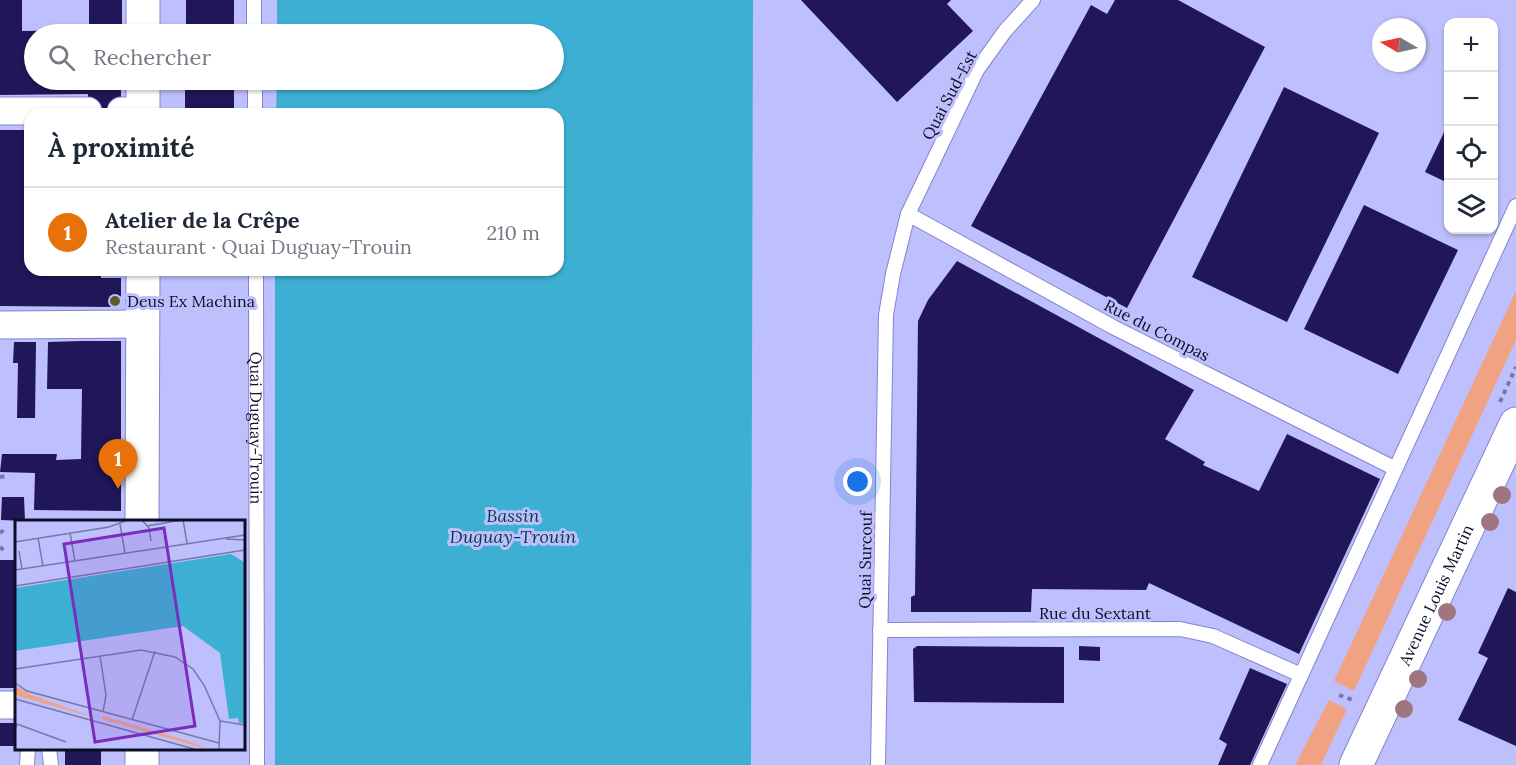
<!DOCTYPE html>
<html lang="fr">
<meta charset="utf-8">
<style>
body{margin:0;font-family:Lora,serif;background:#f6f6f7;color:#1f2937}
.controls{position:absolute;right:18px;top:18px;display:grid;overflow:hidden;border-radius:12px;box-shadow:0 2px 4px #0004}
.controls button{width:54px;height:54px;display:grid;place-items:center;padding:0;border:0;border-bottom:2px solid #e0e1e3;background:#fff;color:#1f2937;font:30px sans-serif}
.compass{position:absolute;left:1372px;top:18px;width:54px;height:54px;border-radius:50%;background:#fff;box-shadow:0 2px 4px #0004;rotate:279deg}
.you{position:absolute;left:858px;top:482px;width:21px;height:21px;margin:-15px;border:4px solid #fff;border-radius:50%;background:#1a73e8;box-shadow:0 0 0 9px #1a73e833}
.badge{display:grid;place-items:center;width:39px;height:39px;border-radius:50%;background:#605a26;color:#fff;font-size:20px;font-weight:700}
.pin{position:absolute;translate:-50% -50px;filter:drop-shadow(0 2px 3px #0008)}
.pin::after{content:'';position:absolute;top:32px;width:21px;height:18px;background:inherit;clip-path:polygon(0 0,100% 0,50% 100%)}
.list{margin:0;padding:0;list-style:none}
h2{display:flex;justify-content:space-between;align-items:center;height:78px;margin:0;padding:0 24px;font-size:26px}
h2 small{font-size:20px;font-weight:400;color:#747a83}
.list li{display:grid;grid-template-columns:39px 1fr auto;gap:18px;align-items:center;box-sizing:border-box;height:90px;padding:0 24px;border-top:2px solid #e0e1e3}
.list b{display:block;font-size:22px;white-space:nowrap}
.list p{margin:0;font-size:20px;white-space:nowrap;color:#747a83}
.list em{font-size:20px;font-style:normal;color:#747a83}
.icon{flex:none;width:33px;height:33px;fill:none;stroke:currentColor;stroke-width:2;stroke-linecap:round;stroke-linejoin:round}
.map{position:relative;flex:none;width:1516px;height:765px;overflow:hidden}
.search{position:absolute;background:#fff;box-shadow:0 2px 4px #0004;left:24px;top:24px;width:540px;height:66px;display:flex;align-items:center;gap:15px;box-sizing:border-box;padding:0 21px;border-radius:33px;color:#747a83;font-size:22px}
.panel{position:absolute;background:#fff;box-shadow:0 2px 4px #0004;left:24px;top:108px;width:540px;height:168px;border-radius:18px}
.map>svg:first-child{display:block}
.green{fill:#f1a283}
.water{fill:#3cafd2}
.building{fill:#201658}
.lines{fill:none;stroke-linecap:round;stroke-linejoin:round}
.lane-casing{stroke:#8384cc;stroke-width:16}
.street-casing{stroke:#8384cc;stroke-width:29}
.secondary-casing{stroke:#8384cc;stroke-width:35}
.path{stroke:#7677a6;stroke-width:4;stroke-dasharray:4.5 4.5;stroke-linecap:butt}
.lane{stroke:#fff;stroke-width:14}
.street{stroke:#fff;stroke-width:27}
.secondary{stroke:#fff;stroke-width:33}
.tree{fill:#9f767f}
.poi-dot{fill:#605a26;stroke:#bdc0fd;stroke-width:2}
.labels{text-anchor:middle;stroke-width:6;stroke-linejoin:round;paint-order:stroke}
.street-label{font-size:16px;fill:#0e0c27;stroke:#bdc0fd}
.poi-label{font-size:16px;fill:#0e0c27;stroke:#bdc0fd;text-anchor:start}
.water-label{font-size:18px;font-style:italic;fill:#073b4a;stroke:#bdc0fd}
.inset-road{fill:none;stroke:#7778a7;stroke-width:1.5}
.view{fill:#7b2cbf;fill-opacity:0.15;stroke:#7b2cbf;stroke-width:3}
.inset-edge{fill:none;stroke:#0e0c27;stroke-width:3}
</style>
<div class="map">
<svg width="1516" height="765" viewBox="0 0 1516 765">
<rect width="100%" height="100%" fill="#bdc0fd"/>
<g class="green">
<polygon points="1516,291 1516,340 1354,691 1334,681"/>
<polygon points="1329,700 1347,709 1321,765 1295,765"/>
</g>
<polygon class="water" points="277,0 753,0 751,765 275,765 275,270 558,270 558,114 276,114 277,80 554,80 554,34 277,34"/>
<g class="building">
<polygon points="0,0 22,0 22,31 89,30 89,0 122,0 122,34 34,34 34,80 121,80 121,114 88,114 88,94 0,95"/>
<rect x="186" y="0" width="48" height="34"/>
<polygon points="801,0 951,0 947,4 973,31 897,102"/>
<polygon points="1115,0 1178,0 1265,47 1127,308 971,226 1091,5 1107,14"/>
<rect x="185" y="80" width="49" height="34"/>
<polygon points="1284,87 1379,133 1287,322 1192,277"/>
<polygon points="1448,124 1448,183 1425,172"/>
<polygon points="0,130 30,130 30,159 27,159 26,169 30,169 30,270 101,270 101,278 121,278 121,296 110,307 0,306"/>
<polygon points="1364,205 1458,250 1398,374 1304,329"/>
<polygon points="957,261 1194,390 1165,439 1205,462 1203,465 1259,491 1287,434 1380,479 1299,654 1149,583 1146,590 1032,589 1031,612 911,612 911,597 915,595 918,321 928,300"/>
<polygon points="82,341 121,341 121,511 34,510 35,473 0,472 2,454 57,454 56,460 81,459 82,389 47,389 48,342"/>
<polygon points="14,342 36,342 35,418 17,418 18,363 13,363"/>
<polygon points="2,497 24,497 25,521 1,520"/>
<rect x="0" y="560" width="16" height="128"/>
<polygon points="1508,588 1516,592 1516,746 1458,720 1488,658 1478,653"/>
<polygon points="917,646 1064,647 1064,703 914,702 913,649"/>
<polygon points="1079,646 1100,647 1100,661 1079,660"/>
<polygon points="1250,668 1287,684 1250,765 1218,765 1227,744 1219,739"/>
<rect x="0" y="723" width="16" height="23"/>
<rect x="65" y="748" width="36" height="17"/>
</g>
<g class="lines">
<g class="lane-casing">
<g id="lane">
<polyline points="254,0 254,34"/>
<polyline points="255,80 255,114"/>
<polyline points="908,214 1113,327 1394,468"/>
<path id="s1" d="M256,270L257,765"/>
<polyline points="880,630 1180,629 1213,636 1301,675"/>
<polyline points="49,748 51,765"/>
<polyline points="27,765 28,748"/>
<polyline points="878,765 886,315 893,274 908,214 977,70 1005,31 1033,0"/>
<polyline points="1260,765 1516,206"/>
</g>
</g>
<g class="street-casing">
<g id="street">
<polyline points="0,111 88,111"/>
<polyline points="121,111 143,111"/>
<polyline points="0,325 143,324"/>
<polyline points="0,705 16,705"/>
</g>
</g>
<g class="secondary-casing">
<g id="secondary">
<polyline points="143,34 143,0"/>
<polyline points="143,114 143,80"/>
<polyline points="142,522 143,270"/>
<polyline points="142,765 142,748"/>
<path id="s2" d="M1356,765L1516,424"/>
</g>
</g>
<g class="path">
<polyline points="1500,402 1516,367"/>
<polyline points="0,477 9,476"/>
<polyline points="0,533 5,529"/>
<polyline points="0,547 6,552"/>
<polyline points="1339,695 1355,701"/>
</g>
<use href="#lane" class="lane"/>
<use href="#street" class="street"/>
<use href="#secondary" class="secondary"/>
</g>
<g class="tree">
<circle cx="1502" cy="495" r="9"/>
<circle cx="1490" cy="522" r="9"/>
<circle cx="1447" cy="612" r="9"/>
<circle cx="1418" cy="679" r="9"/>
<circle cx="1404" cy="709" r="9"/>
</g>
<circle class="poi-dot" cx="115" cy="301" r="6"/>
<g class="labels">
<g class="street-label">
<text transform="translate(949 95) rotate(-62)" y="6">Quai Sud-Est</text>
<text transform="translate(1157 330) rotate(27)" y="6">Rue du Compas</text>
<text dy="6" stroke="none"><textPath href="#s1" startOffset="158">Quai Duguay-Trouin</textPath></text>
<text transform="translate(865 560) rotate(-89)" y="6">Quai Surcouf</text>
<text dy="6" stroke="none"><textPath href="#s2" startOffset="188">Avenue Louis Martin</textPath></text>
<text x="1095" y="619">Rue du Sextant</text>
</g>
<g class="poi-label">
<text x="127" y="307">Deus Ex Machina</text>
</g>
<g class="water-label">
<text x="513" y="522">Bassin<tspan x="513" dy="21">Duguay-Trouin</tspan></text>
</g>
</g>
<g transform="translate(15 520)">
<rect width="230" height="230" fill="#bdc0fd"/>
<path d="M0,166L16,175L84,199L0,175ZM88,196L177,222L192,229L87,199Z" fill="#f1a283"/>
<path d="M216,34L229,42V203H224L223,198L214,199L205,133L168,106L0,131V68Z" fill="#3cafd2"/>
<path class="inset-road" d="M127,0L134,8L136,21M168,0L172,23M105,4L110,33M132,6L167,0M55,13L60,41M23,18L28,46M211,19L230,20M0,22L94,7L113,0M4,31L7,49M0,50L230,15M0,66L230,30M85,136L91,175L88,192M0,149L126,130L160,137L178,149L189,165L205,201L204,229M0,163L12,171L204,223M0,179L179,229M117,200L140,131M205,201L230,205M0,210L2,204L51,222"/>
<path class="view" d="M149,8L180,206L80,222L49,24Z"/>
<rect width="230" height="230" class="inset-edge"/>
</g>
</svg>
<div class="controls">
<button>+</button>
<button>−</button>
<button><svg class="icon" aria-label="locate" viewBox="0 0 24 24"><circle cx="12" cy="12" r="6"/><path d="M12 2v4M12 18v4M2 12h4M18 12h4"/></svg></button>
<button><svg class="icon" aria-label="layers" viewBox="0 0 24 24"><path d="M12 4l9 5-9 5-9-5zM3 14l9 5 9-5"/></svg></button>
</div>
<svg class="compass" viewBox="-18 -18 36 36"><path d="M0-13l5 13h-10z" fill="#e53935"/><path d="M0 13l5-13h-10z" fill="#747a83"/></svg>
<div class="you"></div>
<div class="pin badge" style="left:118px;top:489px;background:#e8710a">1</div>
<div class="search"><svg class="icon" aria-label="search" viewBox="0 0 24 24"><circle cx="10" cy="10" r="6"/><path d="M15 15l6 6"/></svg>Rechercher</div>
<section class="panel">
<h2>À proximité<small></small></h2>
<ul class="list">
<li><span class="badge" style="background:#e8710a">1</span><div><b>Atelier de la Crêpe</b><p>Restaurant · Quai Duguay-Trouin</p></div><em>210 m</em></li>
</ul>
</section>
</div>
